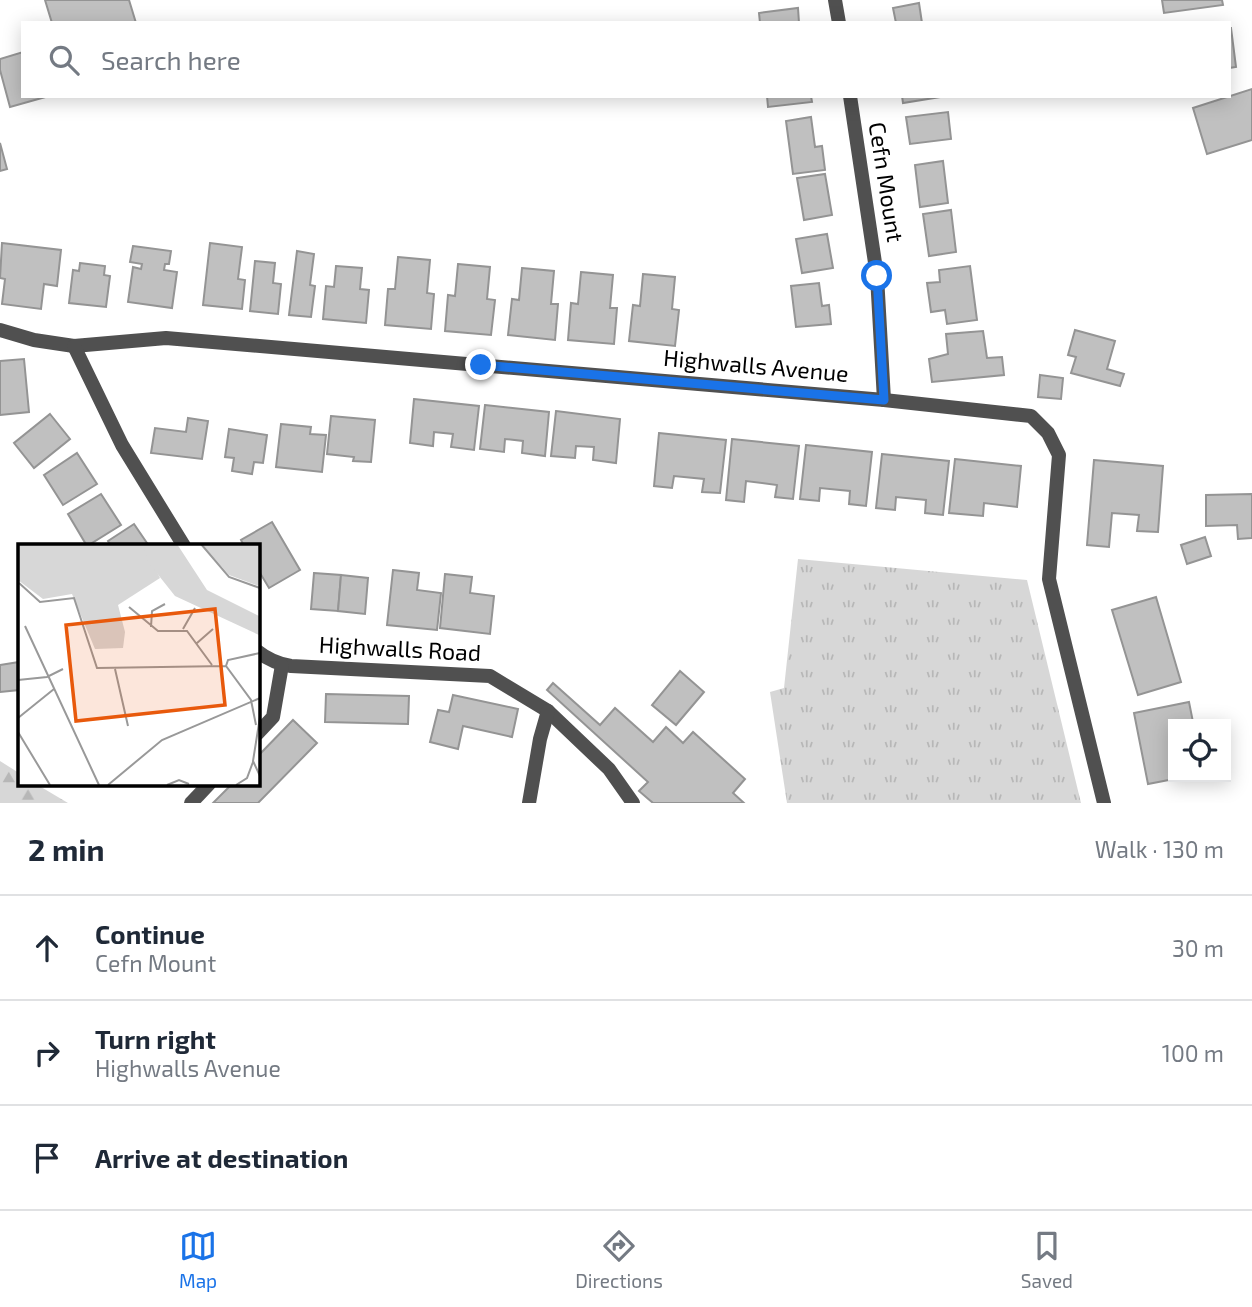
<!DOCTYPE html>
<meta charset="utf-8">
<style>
body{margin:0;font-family:"Exo 2",sans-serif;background:#f2f2f3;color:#1f2937}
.controls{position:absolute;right:21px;bottom:21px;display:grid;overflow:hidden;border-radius:0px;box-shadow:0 4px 18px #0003}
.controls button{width:63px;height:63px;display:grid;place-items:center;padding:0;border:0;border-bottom:2px solid #e0e1e3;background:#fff;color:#1f2937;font:35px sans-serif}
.stop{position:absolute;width:21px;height:21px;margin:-16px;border:5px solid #1a73e8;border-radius:50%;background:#fff}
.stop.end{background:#1a73e8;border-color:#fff;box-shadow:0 2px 7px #0008}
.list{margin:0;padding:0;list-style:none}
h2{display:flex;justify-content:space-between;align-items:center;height:91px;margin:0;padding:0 28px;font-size:30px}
h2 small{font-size:23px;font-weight:400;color:#747a83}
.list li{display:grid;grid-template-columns:46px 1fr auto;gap:21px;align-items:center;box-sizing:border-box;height:105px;padding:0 28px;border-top:2px solid #e0e1e3}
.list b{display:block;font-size:26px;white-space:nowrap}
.list p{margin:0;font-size:23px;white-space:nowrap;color:#747a83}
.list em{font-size:23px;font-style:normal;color:#747a83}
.icon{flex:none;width:38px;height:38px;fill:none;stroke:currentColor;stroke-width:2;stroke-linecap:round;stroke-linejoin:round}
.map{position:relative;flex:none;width:1252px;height:803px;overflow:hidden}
.search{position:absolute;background:#fff;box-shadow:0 4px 18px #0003;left:21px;right:21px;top:21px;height:77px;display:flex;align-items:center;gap:18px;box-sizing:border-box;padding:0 24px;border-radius:0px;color:#747a83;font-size:26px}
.sheet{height:406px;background:#fff}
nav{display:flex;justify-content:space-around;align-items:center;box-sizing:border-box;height:98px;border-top:2px solid #e0e1e3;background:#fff;font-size:19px;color:#747a83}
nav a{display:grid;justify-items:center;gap:4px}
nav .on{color:#1a73e8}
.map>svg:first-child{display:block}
.grass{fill:url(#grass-tufts)}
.forest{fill:url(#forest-firs)}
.building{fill:#c0c0c0;stroke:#949494;stroke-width:2}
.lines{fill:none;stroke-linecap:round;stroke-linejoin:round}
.minor{stroke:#505050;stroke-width:14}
.route{stroke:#1a73e8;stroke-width:9}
.labels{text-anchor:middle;stroke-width:5;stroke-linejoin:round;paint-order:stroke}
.street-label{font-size:23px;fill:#000;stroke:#fff}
.inset-road{fill:none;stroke:#999;stroke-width:2}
.view{fill:#e8590c;fill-opacity:0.15;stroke:#e8590c;stroke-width:3.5}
.inset-edge{fill:none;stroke:#000;stroke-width:3.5}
</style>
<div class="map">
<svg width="1252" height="803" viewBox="0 0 1252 803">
<defs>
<pattern id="grass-tufts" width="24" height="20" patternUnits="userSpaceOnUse" patternTransform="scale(1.75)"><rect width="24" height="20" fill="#d7d7d7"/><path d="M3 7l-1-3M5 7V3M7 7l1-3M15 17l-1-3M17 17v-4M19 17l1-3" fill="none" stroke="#b7b7b7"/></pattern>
<pattern id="forest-firs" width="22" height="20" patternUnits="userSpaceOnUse" patternTransform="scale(1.75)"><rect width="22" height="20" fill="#d7d7d7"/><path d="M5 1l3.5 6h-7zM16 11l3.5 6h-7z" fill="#b7b7b7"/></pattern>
</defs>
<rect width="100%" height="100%" fill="#fff"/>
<polygon class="grass" points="798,559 1027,580 1081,803 787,803 770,692 784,688"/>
<polygon class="forest" points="0,761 19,773 19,784 36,784 68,803 0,803"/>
<g class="building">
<polygon points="45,0 129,0 136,23 52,23"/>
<polygon points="1162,0 1222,0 1223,5 1164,13"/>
<polygon points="919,3 922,23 896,23 893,8"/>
<polygon points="798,8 799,23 760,23 759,13"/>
<polygon points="1229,28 1231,28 1236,67 1229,68"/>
<polygon points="23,52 23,96 49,96 10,107 0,70 0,59"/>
<polygon points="1252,89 1252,140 1207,154 1193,108"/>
<polygon points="767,96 811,96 812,102 768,107"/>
<polygon points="902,96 939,96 940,97 903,103"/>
<polygon points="948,112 951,139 910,144 906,117"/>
<polygon points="811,117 815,147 822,146 825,170 793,174 786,121"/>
<polygon points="0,143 7,169 0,171"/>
<polygon points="943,161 948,203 920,207 915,165"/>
<polygon points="825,174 832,215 804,220 797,178"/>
<polygon points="951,210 956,252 929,256 923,214"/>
<polygon points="827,234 833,268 802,273 796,239"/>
<polygon points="2,243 61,250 57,286 44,284 41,309 2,304 5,279 0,278"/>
<polygon points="210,243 242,247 238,279 245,280 242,309 203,305"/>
<polygon points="133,246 171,251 169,264 165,264 164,270 177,272 172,308 128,302 133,267 141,269 142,264 130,262"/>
<polygon points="297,251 314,254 310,285 315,286 311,317 289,315"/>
<polygon points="398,257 430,260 427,293 434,294 431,329 385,325 388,289 395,289"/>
<polygon points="255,261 275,263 273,283 281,284 278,314 250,311"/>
<polygon points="80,263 105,266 104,275 110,276 106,307 69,303 73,270 79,271"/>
<polygon points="458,264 490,267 487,299 495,300 491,335 445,331 448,295 455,296"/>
<polygon points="336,266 362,268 360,289 369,290 366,323 323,319 326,286 334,287"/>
<polygon points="970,266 977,320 947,324 945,310 931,312 927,283 940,282 939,270"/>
<polygon points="522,268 554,271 551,304 558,304 555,340 508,335 512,299 519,300"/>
<polygon points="581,272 613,275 610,308 617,308 614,344 568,340 571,303 578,304"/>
<polygon points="643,274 675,277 672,309 679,310 675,346 629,341 633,305 640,306"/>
<polygon points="819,283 822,306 829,305 831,324 796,327 791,286"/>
<polygon points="1075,330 1115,341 1107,369 1124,374 1120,386 1071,373 1076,357 1068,355"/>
<polygon points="983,331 987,358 1002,357 1004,375 932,382 929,359 948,354 946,334"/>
<polygon points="24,359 29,412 0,415 0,361"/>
<polygon points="1040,375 1063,378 1061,399 1038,397"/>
<polygon points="414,399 479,406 474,450 451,447 453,434 434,432 433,446 410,443"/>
<polygon points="485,405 549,412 545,456 522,453 523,441 505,439 504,452 480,449"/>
<polygon points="556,411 620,419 616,463 593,460 594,447 576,446 575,458 551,456"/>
<polygon points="50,414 70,439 34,468 14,443"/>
<polygon points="331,416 375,420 371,462 353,461 354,457 327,454"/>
<polygon points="188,418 208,421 202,459 151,453 155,428 186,432"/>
<polygon points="281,424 311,427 310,434 326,435 322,472 276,467"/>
<polygon points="229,429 267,435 263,463 254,462 252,474 232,471 234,458 225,457"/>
<polygon points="659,433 726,440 720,493 702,492 704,479 674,476 672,488 654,486"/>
<polygon points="732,439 799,446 793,499 775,497 777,485 746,481 744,502 726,500"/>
<polygon points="806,445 872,452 866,506 849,504 850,491 820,488 819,501 800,499"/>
<polygon points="77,453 97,484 63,505 44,475"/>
<polygon points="882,454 949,461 943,515 925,513 926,500 896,497 895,510 876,508"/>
<polygon points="955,459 1021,466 1017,507 984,503 983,516 949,513"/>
<polygon points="1094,460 1163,466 1158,532 1137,531 1139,515 1112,513 1109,547 1087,545"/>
<polygon points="101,494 121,525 87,546 68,514"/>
<polygon points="1252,494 1252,538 1238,539 1237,525 1206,526 1206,495"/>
<polygon points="272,522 300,570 269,588 257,568 257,546 244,546 241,540"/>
<polygon points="134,524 149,546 111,546 108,541"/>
<polygon points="1205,537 1211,556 1187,564 1181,545"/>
<polygon points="393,570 419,573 417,590 441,593 437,630 387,625"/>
<polygon points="314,573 341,575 338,611 311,609"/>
<polygon points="445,574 472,577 470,593 494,596 490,634 440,628"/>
<polygon points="341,575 368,578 365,614 338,611"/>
<polygon points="1156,597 1181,682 1138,695 1112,610"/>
<polygon points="19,662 19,690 0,692 0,665"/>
<polygon points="680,671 704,692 676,725 652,705"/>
<polygon points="553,683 600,725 615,708 653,742 666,727 683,743 693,732 745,779 733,793 744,803 653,803 639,791 648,782 547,690"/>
<polygon points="326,694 409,696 408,724 325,722"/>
<polygon points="453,695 518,709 512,737 463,726 458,749 430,742 438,710 449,712"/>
<polygon points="1189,702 1193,722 1173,724 1173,777 1184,777 1148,784 1134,713"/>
<polygon points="293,720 317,743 258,803 213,803 232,784 257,784 257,757"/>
</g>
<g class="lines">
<g class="minor">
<polyline points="835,0 839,23"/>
<polyline points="850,96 877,276 884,400"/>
<polyline points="0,330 34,340 74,346 166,338 884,400 1031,416 1048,433 1059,455 1049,579 1104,803"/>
<polyline points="74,346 122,445 184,546"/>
<path d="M257,651C267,659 278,664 291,666L490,676L548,711L609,769L633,803"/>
<polyline points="257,734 273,717 282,665"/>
<polyline points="191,803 209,784"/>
<polyline points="529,803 540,739 548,711"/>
</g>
</g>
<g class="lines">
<polyline class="route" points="481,365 884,400 877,276"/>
</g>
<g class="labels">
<g class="street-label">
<text transform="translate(886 182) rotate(81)" y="8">Cefn Mount</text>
<text transform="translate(756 366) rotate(5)" y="8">Highwalls Avenue</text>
<text transform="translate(400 649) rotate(3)" y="8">Highwalls Road</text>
</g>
</g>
<g transform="translate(18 544)">
<rect width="242" height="242" fill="#fff"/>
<path d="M0,0H125L142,34L100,61L107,88L105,104L77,105L54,50L25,55L0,36Z" fill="#d7d7d7"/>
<path d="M125,0H159L189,46L241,72V91L157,52L130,18ZM184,0H241V42L211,31Z" fill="#d7d7d7"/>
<path class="inset-road" d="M183,0L211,33L242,44M1,39L22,58L56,54L79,124L208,122L233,156L238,181M111,63L140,87H169L194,121M7,82L81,241M133,83L134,67L147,60M165,85L177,64M179,99L195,85M208,122L210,116L242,109M97,125L110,182M0,136L29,133L45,125M242,173L235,217L242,232M0,174L36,145M0,188L32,241M90,241L144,196L242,154M149,241L161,236L171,240M218,241L229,234L235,218"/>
<path class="view" d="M197,65L207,161L58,177L48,81Z"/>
<rect width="242" height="242" class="inset-edge"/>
</g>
</svg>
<div class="controls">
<button><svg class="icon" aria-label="locate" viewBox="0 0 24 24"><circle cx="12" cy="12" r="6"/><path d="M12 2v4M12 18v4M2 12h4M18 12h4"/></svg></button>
</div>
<div class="stop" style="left:877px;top:276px"></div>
<div class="stop end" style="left:481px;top:365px"></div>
<div class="search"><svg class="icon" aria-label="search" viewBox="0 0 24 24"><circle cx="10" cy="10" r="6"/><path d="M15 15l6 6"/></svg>Search here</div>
</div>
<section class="sheet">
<h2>2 min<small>Walk · 130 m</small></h2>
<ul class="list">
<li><svg class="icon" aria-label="ahead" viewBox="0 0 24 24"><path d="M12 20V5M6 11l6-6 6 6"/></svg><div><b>Continue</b><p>Cefn Mount</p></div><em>30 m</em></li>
<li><svg class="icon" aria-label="right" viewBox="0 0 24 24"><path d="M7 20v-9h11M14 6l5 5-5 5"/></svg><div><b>Turn right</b><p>Highwalls Avenue</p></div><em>100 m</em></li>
<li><svg class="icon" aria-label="arrive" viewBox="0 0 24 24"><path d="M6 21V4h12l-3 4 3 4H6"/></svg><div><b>Arrive at destination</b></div></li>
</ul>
</section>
<nav>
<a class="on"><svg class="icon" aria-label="map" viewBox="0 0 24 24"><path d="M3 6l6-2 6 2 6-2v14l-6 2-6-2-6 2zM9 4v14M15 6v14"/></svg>Map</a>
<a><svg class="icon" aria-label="directions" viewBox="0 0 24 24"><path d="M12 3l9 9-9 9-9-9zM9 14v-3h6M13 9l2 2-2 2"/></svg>Directions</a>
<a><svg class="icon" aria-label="saved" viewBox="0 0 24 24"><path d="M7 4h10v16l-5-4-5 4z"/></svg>Saved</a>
</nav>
